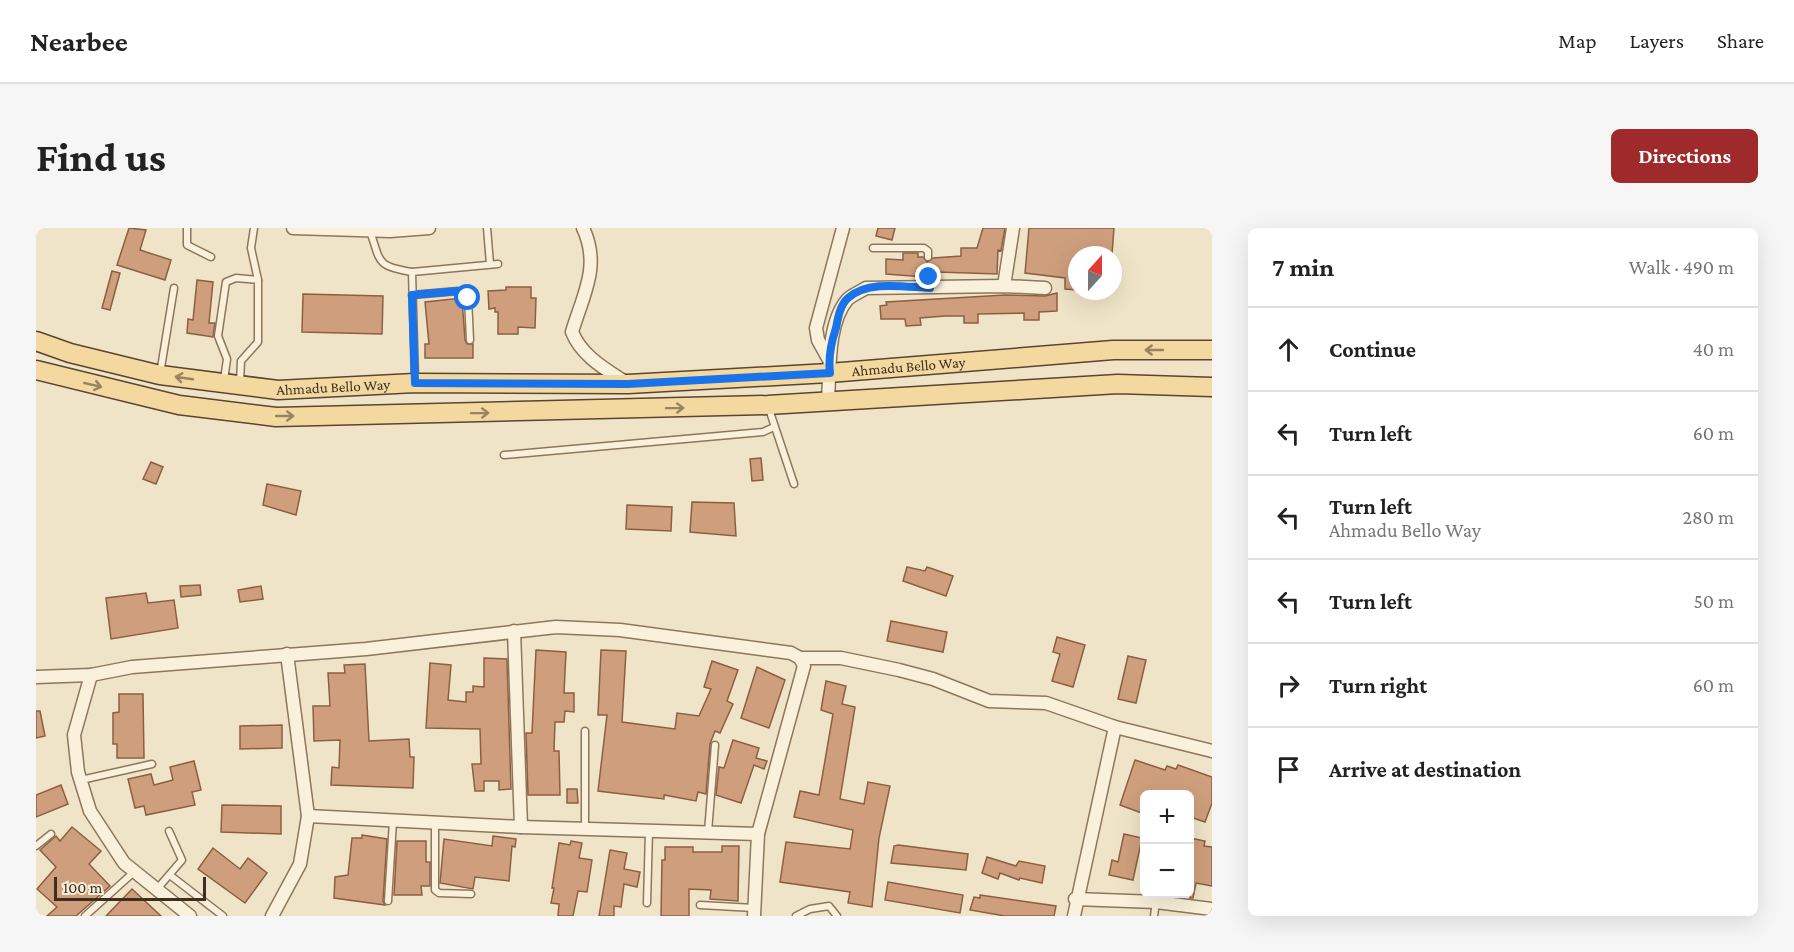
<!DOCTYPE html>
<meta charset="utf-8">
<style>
body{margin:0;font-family:"Crimson Pro",serif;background:#f6f6f6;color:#222}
.controls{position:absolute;right:18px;bottom:18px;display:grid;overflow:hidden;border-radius:9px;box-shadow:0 6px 24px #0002}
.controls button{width:54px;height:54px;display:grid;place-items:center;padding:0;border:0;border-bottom:2px solid #e0e0e0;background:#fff;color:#222;font:30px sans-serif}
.compass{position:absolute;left:1032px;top:18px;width:54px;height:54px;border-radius:50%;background:#fff;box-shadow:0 6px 24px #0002;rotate:21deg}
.scale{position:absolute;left:18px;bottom:15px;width:152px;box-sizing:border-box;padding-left:6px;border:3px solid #3d2e20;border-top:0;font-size:16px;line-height:21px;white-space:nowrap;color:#3d2e20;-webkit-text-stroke:4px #f7eed8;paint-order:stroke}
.stop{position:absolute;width:18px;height:18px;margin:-14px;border:4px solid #1a73e8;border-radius:50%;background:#fff}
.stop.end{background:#1a73e8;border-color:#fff;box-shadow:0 2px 6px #0008}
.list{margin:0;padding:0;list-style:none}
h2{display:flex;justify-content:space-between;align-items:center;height:78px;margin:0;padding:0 24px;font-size:26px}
h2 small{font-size:20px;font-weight:400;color:#767676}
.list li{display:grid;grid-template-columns:39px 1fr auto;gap:18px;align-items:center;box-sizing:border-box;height:84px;padding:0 24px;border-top:2px solid #e0e0e0}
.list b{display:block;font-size:22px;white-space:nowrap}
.list p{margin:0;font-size:20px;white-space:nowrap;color:#767676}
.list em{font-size:20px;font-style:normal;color:#767676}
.icon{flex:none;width:33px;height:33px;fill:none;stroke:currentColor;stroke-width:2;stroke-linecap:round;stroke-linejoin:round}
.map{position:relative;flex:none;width:1176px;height:688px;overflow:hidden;border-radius:9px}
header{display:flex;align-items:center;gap:36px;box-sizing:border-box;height:84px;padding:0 30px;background:#fff;border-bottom:2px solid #e0e0e0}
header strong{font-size:28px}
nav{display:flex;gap:33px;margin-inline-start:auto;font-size:21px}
.intro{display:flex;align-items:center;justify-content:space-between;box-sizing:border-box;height:144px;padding:0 36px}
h1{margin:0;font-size:42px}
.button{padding:15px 27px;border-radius:9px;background:#9e2a2b;color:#fff;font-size:21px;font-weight:700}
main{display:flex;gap:36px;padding:0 36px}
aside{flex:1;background:#fff;border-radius:9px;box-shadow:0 6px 24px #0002}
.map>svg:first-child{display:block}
.building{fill:#cf9f7d;stroke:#8d5f41;stroke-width:1.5}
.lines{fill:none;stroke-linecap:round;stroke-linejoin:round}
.lane-casing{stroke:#8d765c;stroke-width:9}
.street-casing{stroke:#8d765c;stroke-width:15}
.primary-casing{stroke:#5b4430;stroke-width:21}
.lane{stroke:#faf1dc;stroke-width:6}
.street{stroke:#faf1dc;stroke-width:12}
.primary{stroke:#f3d9a0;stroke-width:18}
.oneway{stroke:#988460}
.route{stroke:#1a73e8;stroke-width:8}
.labels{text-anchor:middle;stroke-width:4.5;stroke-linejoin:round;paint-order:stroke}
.street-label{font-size:15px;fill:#3d2e20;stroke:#f7eed8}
</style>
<header>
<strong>Nearbee</strong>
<nav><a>Map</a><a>Layers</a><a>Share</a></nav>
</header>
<div class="intro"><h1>Find us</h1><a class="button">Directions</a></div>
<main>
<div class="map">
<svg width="1176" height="688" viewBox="0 0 1176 688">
<rect width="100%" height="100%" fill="#f0e4c8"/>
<g class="building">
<polygon points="93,0 110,2 104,22 135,32 129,52 81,37"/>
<polygon points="842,0 859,0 856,12 840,8"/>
<polygon points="947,0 969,0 965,23 962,22 961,46 901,44 901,50 850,46 850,31 867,32 867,25 882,25 882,29 887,29 891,34 897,30 925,28 925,20 941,20"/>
<polygon points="993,0 1078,0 1076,26 1041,27 1041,62 1029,61 1029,50 989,45"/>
<polygon points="76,43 84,45 74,82 66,80"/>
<polygon points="161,52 177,54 173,95 179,95 177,109 151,105 152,91 157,92"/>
<polygon points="470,59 495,59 495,70 500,70 499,100 482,99 482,106 462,106 462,84 459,84 459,80 453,81 452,63 470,62"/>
<polygon points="1021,65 1021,83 1003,84 1003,92 988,92 988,85 942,86 942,95 928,95 928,88 909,88 884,90 885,97 870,98 869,91 845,91 844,78 851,77 850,74 969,67 1009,68"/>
<polygon points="267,66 347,68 346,106 266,104"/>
<polygon points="426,70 429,112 431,116 437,116 437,130 389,130 389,116 393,116 389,74"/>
<polygon points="725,230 727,252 716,253 714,231"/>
<polygon points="115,234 127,239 120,256 107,251"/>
<polygon points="231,256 265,263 260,287 227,277"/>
<polygon points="656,274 698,275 700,308 654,304"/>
<polygon points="591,277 636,279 635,303 590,301"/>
<polygon points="871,339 889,343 891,339 917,348 910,368 867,353"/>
<polygon points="164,357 165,367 145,369 144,358"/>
<polygon points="225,358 227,371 204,374 202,362"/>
<polygon points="110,365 112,375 138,372 142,400 75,411 70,370"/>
<polygon points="855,393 911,404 907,424 851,413"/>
<polygon points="1021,409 1049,417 1037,459 1016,453 1024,426 1017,424"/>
<polygon points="500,422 530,424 528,465 538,465 538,484 529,483 528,494 519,494 518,523 523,523 524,567 492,567 490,505 496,505"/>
<polygon points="565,422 590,423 586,494 639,501 641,485 663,488 675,461 668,459 676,433 702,442 691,473 697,476 684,505 679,503 674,516 670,566 662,564 660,573 628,567 628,571 562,563 571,487 562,487"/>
<polygon points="1092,428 1110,432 1100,475 1082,471"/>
<polygon points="448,430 471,431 475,561 463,562 463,553 448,553 448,563 439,563 436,536 445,536 444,501 390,500 394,435 415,437 412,472 430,474 430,464 437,464 437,458 448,459"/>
<polygon points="329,436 333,513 373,511 374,529 378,529 377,560 295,557 296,539 303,540 304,512 278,513 277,478 294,478 292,445 309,445 308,437"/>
<polygon points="721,439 749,452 733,500 705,490"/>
<polygon points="790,453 810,458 806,476 819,479 804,571 828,576 832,554 854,558 843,610 836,679 812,675 814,664 744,654 750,614 814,621 817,602 758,589 764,563 783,567 797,486 785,482"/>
<polygon points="83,466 107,466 108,530 81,530 81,516 77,516 77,485 83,484"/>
<polygon points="0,483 4,483 9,508 0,510"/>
<polygon points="246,497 246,520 204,521 204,498"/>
<polygon points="697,512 723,520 720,530 731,533 728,541 718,537 705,575 680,567 683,539 688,540"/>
<polygon points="1099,532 1129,542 1131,538 1140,541 1142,537 1176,549 1176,575 1169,594 1154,589 1154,567 1108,567 1108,586 1084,577"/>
<polygon points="158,533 165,562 156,564 159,577 110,587 108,578 99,580 92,551 115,546 118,557 137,552 134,539"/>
<polygon points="25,557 32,576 0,589 0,567"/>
<polygon points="531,561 541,561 542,575 531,575"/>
<polygon points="186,577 245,578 245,606 185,604"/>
<polygon points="36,599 65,623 53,636 74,658 40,688 11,688 21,679 1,661 20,639 4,622 20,608 24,613"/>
<polygon points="1088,606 1106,610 1097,652 1073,647 1076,632 1082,634"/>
<polygon points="326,607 351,611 347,673 349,677 298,670 299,649 312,647 316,610 326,610"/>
<polygon points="457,608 480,611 479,619 476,618 473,653 439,649 437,661 404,655 408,611 456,618"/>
<polygon points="1154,610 1169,613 1168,618 1176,619 1176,658 1160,655 1157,670 1154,670"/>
<polygon points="361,613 390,613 390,634 394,634 394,658 385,658 386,667 358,667"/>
<polygon points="535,613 546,615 543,630 556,632 551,664 542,663 537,688 522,688 523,676 515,675 518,660 516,660 523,615 534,617"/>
<polygon points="862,617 932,626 930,642 855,635 858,618"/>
<polygon points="686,618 703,618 702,673 674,671 675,662 653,661 653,688 625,688 626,632 629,632 629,619 657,619 657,624 686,624"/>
<polygon points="177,620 204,641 212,630 231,645 209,675 162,641"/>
<polygon points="574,622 591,625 588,641 604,644 601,659 588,656 585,679 578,678 578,688 563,688"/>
<polygon points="951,629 980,638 983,633 1009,638 1006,655 984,650 983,652 964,645 962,651 946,645"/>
<polygon points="852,654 927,667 924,685 849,672"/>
<polygon points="96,661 125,688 70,688"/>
<polygon points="944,667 1020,678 1018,688 969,688 934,682 938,669 944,670"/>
</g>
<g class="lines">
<g class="lane-casing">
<g id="lane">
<polyline points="151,0 151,17 175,29"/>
<polyline points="218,0 215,20 222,52"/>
<polyline points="451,0 454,36"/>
<path d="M334,3C345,35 340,38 376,44"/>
<polyline points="837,20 888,20 892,23 892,29"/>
<polyline points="376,67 422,63 430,65 432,70 434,112"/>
<polyline points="124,146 138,60"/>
<polyline points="188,152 191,131 182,108 190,54 200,50 222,52 222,114 205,133 204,155"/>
<polyline points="379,152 376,44 462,36"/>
<polyline points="732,178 758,256"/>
<polyline points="468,227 727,204 738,199"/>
<polyline points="549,503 549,601"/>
<polyline points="45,552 116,536"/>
<polyline points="399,595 399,662 403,665 435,666"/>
<polyline points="672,604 679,517"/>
<polyline points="0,618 15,606"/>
<polyline points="135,648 187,688"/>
<polyline points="121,661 146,632 133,603"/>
<polyline points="352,673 357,593"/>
<polyline points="611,675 613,603"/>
<polyline points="664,677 718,680"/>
<polyline points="49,688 98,644"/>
<polyline points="760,688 774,681 793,678 801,688"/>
<polyline points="1118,688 1120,674"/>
</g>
</g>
<g class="street-casing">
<g id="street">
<polyline points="257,0 354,3 393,0"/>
<path d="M547,0C565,38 547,67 536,104C546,129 571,142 592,156"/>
<polyline points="968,58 977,0"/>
<polyline points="792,130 782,112 780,100 807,0"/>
<path d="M792,172C794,143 791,96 811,72C815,67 824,64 830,60L968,58L1009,60"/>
<polyline points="478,403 485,599"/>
<polyline points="764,430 805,430 863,442 897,451 953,473 1010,475 1079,499 1176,523"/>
<polyline points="55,447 38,507 42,544 54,583 88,635 154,688"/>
<polyline points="0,449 55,447 96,439 330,421 520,399 584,402 755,425 764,430 768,438 722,606 718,688"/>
<polyline points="272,588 485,599 722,606"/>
<polyline points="1039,671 1120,674 1176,681"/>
<polyline points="236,688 264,636 272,588 251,426"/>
<polyline points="1038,688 1079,499"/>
</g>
</g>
<g class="primary-casing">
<g id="primary">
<path id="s1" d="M0,113L34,125L124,147L242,162L379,155L592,156L793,145L1077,122H1176"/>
<polyline points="0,142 143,177 240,189 732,177 1082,156 1176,159"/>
</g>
</g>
<use href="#lane" class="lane"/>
<use href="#street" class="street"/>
<use href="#primary" class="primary"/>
</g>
<defs><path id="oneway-shaft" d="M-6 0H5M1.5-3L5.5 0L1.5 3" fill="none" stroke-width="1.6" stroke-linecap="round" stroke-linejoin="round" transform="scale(1.5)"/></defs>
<g class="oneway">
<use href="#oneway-shaft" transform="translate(1118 122) rotate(180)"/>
<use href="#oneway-shaft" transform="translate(148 150) rotate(-172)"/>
<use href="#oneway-shaft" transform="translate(57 157) rotate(13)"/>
<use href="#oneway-shaft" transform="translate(639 180) rotate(-1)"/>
<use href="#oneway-shaft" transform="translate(444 185) rotate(-1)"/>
<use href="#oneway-shaft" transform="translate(249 188)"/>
</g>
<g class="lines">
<path class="route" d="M432,70L430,65L422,63L376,67L379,155L592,156L794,145C792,129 795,115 800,100C802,90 804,77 812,70C832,52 869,59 894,60L893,49"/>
</g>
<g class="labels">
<g class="street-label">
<text dy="5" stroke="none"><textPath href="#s1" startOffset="879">Ahmadu Bello Way</textPath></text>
<text dy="5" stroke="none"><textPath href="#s1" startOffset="303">Ahmadu Bello Way</textPath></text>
</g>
</g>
</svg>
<div class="controls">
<button>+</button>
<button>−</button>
</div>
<svg class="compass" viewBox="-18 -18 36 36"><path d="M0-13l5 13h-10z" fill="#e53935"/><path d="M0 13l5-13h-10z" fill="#767676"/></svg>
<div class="scale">100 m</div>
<div class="stop" style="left:432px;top:70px"></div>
<div class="stop end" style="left:893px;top:49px"></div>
</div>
<aside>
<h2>7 min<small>Walk · 490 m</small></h2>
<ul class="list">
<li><svg class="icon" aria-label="ahead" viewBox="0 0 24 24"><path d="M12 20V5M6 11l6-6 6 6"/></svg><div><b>Continue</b></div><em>40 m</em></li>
<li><svg class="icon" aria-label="left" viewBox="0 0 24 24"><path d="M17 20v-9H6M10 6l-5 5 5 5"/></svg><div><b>Turn left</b></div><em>60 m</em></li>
<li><svg class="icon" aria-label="left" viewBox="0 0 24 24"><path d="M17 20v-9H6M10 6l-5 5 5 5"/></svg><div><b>Turn left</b><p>Ahmadu Bello Way</p></div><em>280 m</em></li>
<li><svg class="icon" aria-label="left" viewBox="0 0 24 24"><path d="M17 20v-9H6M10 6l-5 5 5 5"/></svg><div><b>Turn left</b></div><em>50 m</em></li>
<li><svg class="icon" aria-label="right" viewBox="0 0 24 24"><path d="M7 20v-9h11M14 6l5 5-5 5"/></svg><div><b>Turn right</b></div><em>60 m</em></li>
<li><svg class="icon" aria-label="arrive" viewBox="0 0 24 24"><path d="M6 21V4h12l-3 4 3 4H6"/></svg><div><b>Arrive at destination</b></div></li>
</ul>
</aside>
</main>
